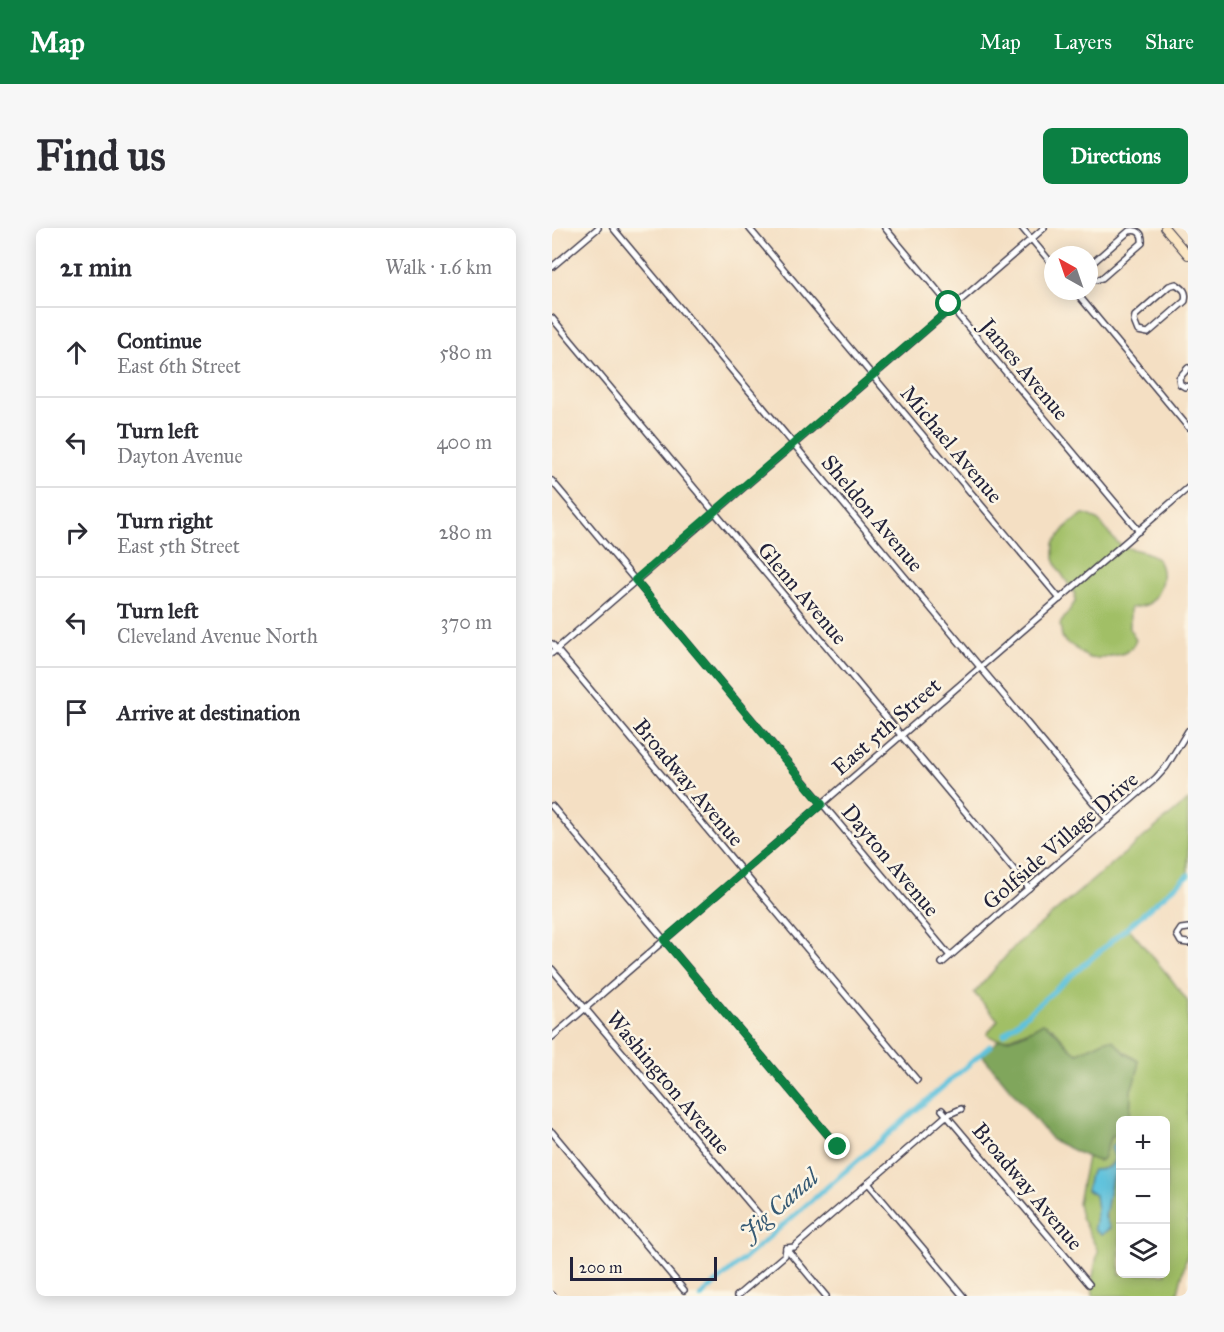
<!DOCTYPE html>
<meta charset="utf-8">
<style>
body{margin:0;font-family:"IM FELL Great Primer",serif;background:#f7f7f7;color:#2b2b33}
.controls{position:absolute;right:18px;bottom:18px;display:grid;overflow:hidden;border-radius:9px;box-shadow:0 3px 15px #0003}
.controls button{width:54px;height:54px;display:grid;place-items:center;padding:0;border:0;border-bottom:2px solid #e1e1e2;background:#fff;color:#2b2b33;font:30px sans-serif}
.compass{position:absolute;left:492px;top:18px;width:54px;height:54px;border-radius:50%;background:#fff;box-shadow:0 3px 15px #0003;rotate:320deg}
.scale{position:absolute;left:18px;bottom:15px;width:147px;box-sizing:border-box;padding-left:6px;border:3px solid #22223b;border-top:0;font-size:16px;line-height:21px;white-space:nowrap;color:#22223b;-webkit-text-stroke:4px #fcf5e5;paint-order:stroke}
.stop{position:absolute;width:18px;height:18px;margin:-14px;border:4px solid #0b8043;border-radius:50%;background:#fff}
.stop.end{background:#0b8043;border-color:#fff;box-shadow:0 2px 6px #0008}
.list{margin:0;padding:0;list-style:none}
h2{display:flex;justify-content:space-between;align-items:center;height:78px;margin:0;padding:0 24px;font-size:26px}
h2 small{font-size:20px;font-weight:400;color:#7c7c81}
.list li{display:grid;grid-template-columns:39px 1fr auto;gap:18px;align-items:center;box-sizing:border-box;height:90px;padding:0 24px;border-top:2px solid #e1e1e2}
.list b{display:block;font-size:22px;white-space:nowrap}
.list p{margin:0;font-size:20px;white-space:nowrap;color:#7c7c81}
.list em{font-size:20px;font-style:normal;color:#7c7c81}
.icon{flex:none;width:33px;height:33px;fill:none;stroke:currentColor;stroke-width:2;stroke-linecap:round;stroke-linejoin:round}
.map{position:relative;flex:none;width:636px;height:1068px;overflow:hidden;border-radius:9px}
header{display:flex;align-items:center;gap:36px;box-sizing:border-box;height:84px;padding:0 30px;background:#0b8043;color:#fff}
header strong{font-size:28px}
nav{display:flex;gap:33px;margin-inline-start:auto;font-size:21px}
.intro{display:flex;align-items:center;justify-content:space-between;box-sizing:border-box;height:144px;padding:0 36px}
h1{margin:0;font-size:42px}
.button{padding:15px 27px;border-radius:9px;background:#0b8043;color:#fff;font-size:21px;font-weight:700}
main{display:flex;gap:36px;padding:0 36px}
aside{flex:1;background:#fff;border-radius:9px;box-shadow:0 3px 15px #0003}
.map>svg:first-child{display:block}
.green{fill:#a1bf66;stroke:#627050;stroke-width:1.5}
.forest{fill:#80a65b;stroke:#51644b;stroke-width:1.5}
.water{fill:#5fc2dd;stroke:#40728c;stroke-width:1.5}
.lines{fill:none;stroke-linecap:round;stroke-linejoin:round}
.canal{stroke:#5fc2dd;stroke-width:5}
.minor-casing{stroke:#423e4f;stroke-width:8}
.secondary-casing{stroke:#423e4f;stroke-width:10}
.minor{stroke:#fff;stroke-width:5}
.secondary{stroke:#fbe6c3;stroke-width:8}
.route{stroke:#0b8043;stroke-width:8}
.labels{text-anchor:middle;stroke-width:5;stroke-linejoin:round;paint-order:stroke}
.street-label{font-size:22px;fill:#22223b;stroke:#fcf5e5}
.water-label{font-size:24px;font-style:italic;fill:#375a74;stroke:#fcf5e5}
</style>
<header>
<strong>Map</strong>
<nav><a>Map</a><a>Layers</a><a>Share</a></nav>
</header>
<div class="intro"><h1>Find us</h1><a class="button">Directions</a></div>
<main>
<aside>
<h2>21 min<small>Walk · 1.6 km</small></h2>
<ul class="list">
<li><svg class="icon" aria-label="ahead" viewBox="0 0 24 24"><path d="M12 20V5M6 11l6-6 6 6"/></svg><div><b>Continue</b><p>East 6th Street</p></div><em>580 m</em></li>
<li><svg class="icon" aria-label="left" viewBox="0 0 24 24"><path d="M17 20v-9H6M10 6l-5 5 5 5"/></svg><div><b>Turn left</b><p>Dayton Avenue</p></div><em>400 m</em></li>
<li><svg class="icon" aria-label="right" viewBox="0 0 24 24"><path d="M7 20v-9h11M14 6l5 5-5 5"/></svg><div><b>Turn right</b><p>East 5th Street</p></div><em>280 m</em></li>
<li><svg class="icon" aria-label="left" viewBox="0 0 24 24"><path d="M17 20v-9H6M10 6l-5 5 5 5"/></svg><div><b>Turn left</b><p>Cleveland Avenue North</p></div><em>370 m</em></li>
<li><svg class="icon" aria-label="arrive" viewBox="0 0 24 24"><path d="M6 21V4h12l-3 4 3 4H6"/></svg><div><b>Arrive at destination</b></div></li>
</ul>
</aside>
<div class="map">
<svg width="636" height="1068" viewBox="0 0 636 1068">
<rect width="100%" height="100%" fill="#fcf5e5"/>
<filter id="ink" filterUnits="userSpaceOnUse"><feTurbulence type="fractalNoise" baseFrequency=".0167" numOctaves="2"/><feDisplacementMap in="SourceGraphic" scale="12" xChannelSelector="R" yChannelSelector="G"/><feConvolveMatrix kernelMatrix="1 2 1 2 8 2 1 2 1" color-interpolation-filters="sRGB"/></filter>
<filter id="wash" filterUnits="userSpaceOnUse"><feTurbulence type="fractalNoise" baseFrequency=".008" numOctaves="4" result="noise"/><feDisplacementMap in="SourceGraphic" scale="24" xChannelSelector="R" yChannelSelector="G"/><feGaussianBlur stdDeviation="1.35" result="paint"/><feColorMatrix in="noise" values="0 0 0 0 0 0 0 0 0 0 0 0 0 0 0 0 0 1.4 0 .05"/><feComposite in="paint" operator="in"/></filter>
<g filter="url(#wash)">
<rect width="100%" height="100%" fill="#f4dfc3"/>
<g class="green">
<path d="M531,286C548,287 555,306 566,315C577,324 590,320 601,328C617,339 610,367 596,376C590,379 584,379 578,380V401L584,412C578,427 567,427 552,429C548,430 542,431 538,430C528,427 524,417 514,415L510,409L508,396L523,374V366L507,342L502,331V315L516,297Z"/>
<path d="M636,572V646L575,698L620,752L636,774V1023L625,1068H541L540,1053L546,1023L529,989L526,975L535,929L547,933C558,922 552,912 567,904L568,912L559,919L563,930C561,940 551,942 541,942L538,946L535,962L543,967L545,981L542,1001L549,1007L557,1000C549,983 556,953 568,939V1046H614V892H578L579,862L586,842V833C574,826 567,817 554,812L526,825L521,823L500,799C493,799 486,799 480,801C464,805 451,820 435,806L446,792L422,765C438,748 450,731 466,715Z"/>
</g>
<path class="forest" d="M491,795C507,802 514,821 526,825L554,812H561L573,825L586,833V842L579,862L578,892H568V904C554,909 556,919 551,931L547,933L535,929L500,912L430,827L448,811C458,814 481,801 491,795Z"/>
<path class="water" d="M568,912V939L560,950L553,989L558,1000L549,1007L542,1001L545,981L543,967L535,962L538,946L541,942C551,942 561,940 563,930L559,919Z"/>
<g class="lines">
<g class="canal">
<polyline points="452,806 636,647"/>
<polyline points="149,1068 438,818"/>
</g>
</g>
</g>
<g filter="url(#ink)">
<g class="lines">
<g class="minor-casing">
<g id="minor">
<polyline points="61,0 556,592"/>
<polyline points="197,0 508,371"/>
<polyline points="333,0 587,303"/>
<polyline points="470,0 501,37"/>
<path d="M537,38L577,3C586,1 591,5 590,15L550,50L544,52L537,47"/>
<polyline points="0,39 46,0"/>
<path d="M624,56C632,61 635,64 633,73L596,105L586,103L582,93L583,88L617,58Z"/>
<polyline points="523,63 636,199"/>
<polyline points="0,90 477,660"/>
<polyline points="636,140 627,150 628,156 633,159 636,158"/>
<polyline points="0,253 398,728"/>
<polyline points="0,416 365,852"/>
<polyline points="0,425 492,0"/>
<polyline points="0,578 286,919"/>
<polyline points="636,700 629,701 625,707 629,714 636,715"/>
<polyline points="390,735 604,550 614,539 636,503"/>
<polyline points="0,741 209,989"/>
<polyline points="0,809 636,260"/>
<polyline points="390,882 537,1056"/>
<polyline points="0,904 132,1062"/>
<polyline points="316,955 411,1068"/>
<polyline points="234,1020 274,1068"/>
<polyline points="0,1067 1,1068"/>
<polyline points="185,1068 233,1027 234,1020 242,1019 395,887 409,881"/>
</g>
</g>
<g class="secondary-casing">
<polyline id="secondary" points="613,0 636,27"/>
</g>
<use href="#minor" class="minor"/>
<use href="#secondary" class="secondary"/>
</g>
</g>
<g class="lines" filter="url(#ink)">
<polyline class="route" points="286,919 112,712 270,576 83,352 400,79 397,76"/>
</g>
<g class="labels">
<g class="street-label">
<text transform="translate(473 141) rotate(50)" y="8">James Avenue</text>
<text transform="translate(400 216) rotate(50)" y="8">Michael Avenue</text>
<text transform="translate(321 285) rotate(50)" y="8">Sheldon Avenue</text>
<text transform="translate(251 365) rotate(50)" y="8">Glenn Avenue</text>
<text transform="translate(334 498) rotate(-41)" y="8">East 5th Street</text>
<text transform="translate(137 554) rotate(50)" y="8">Broadway Avenue</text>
<text transform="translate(508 612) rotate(-41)" y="8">Golfside Village Drive</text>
<text transform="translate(339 632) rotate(50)" y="8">Dayton Avenue</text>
<text transform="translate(117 854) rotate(50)" y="8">Washington Avenue</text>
<text transform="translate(476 958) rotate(50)" y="8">Broadway Avenue</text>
</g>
<g class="water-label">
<text transform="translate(227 977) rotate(-41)" y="8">Jig Canal</text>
</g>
</g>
</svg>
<div class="controls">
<button>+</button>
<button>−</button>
<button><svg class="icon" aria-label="layers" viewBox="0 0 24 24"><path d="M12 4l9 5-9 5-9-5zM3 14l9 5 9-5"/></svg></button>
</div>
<svg class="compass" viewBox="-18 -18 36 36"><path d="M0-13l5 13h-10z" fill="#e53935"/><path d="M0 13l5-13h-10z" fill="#7c7c81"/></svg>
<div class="scale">200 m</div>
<div class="stop" style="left:397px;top:76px"></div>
<div class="stop end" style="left:286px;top:919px"></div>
</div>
</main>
